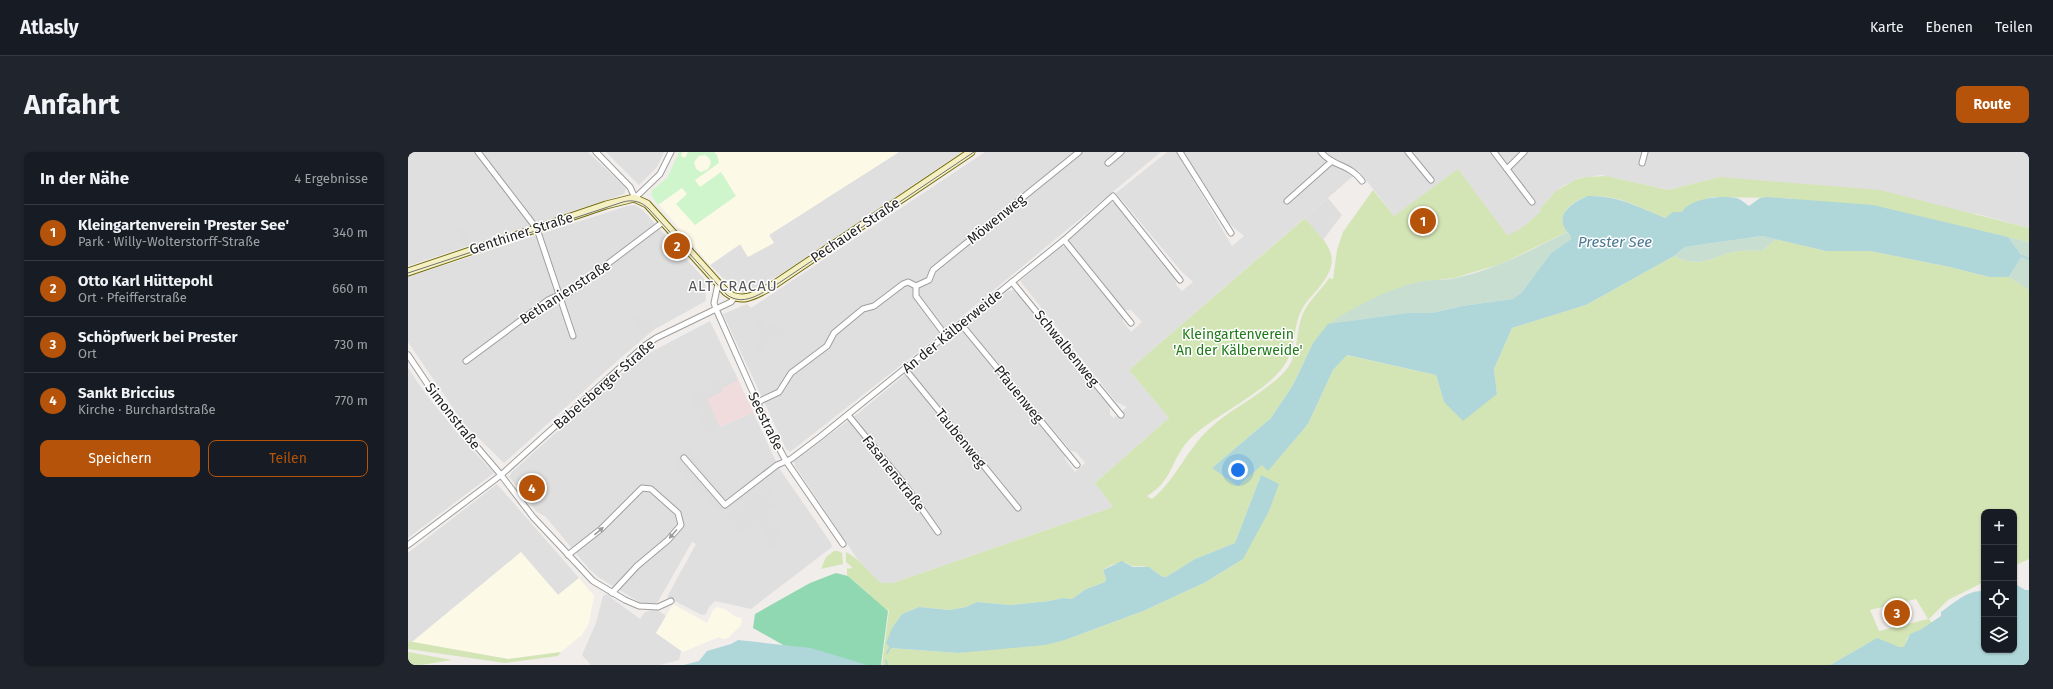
<!DOCTYPE html>
<html lang="de">
<meta charset="utf-8">
<style>
body{margin:0;font-family:"Fira Sans",sans-serif;background:#20242c;color:#f1f3f6}
.controls{position:absolute;right:12px;bottom:12px;display:grid;overflow:hidden;border-radius:8px;box-shadow:0 1px 3px #0004}
.controls button{width:36px;height:36px;display:grid;place-items:center;padding:0;border:0;border-bottom:1px solid #363941;background:#171b24;color:#f1f3f6;font:20px sans-serif}
.you{position:absolute;left:830px;top:318px;width:14px;height:14px;margin:-10px;border:3px solid #fff;border-radius:50%;background:#1a73e8;box-shadow:0 0 0 6px #1a73e833}
.badge{display:grid;place-items:center;width:26px;height:26px;border-radius:50%;background:#b45309;color:#fff;font-size:13px;font-weight:700}
.pin{position:absolute;translate:-50% -50%;border:2px solid #fff;box-shadow:0 1px 4px #0006}
.list{margin:0;padding:0;list-style:none}
h2{display:flex;justify-content:space-between;align-items:center;height:52px;margin:0;padding:0 16px;font-size:17px}
h2 small{font-size:13px;font-weight:400;color:#9ea1a6}
.list li{display:grid;grid-template-columns:26px 1fr auto;gap:12px;align-items:center;box-sizing:border-box;height:56px;padding:0 16px;border-top:1px solid #363941}
.list b{display:block;font-size:15px;white-space:nowrap}
.list p{margin:0;font-size:13px;white-space:nowrap;color:#9ea1a6}
.list em{font-size:13px;font-style:normal;color:#9ea1a6}
.actions{display:flex;gap:8px;padding:12px 16px}
.actions a{flex:1;padding:9px 0;border:1px solid #b45309;border-radius:8px;text-align:center;font-size:14px;color:#b45309}
.actions .main{background:#b45309;color:#fff}
.icon{flex:none;width:22px;height:22px;fill:none;stroke:currentColor;stroke-width:2;stroke-linecap:round;stroke-linejoin:round}
.map{position:relative;flex:none;width:1621px;height:513px;overflow:hidden;border-radius:8px}
header{display:flex;align-items:center;gap:24px;box-sizing:border-box;height:56px;padding:0 20px;background:#171b24;border-bottom:1px solid #363941}
header strong{font-size:19px}
nav{display:flex;gap:22px;margin-inline-start:auto;font-size:14px}
.intro{display:flex;align-items:center;justify-content:space-between;box-sizing:border-box;height:96px;padding:0 24px}
h1{margin:0;font-size:28px}
.button{padding:10px 18px;border-radius:8px;background:#b45309;color:#fff;font-size:14px;font-weight:700}
main{display:flex;gap:24px;padding:0 24px}
aside{flex:1;background:#171b24;border-radius:8px;box-shadow:0 1px 3px #0004}
.map>svg:first-child{display:block}
.residential{fill:#e0dfdf}
.commercial{fill:#f0dbdd}
.education{fill:#fdf9e7}
.grass{fill:#d4e5b5;fill-rule:evenodd}
.wetland{fill:#c8ded0}
.park{fill:#cff5cc;fill-rule:evenodd}
.pitch{fill:#90d8b1}
.parking{fill:#dedede}
.water{fill:#afd7da}
.lines{fill:none;stroke-linecap:round;stroke-linejoin:round}
.stream{stroke:#afd7da;stroke-width:2}
.minor-casing{stroke:#9f9f9f;stroke-width:7}
.secondary-casing{stroke:#726d10;stroke-width:9}
.minor{stroke:#fff;stroke-width:5}
.secondary{stroke:#f5f0c4;stroke-width:7}
.tram{stroke:#707070;stroke-width:1}
.oneway{fill:#9c9c9c}
.labels{text-anchor:middle;stroke-width:3;stroke-linejoin:round;paint-order:stroke}
.street-label{font-size:14px;fill:#222;stroke:#fff}
.park-label{font-size:14px;fill:#1e7917;stroke:#fff}
.water-label{font-size:15px;font-style:italic;fill:#4c7a93;stroke:#fff}
.neighbourhood-label{font-size:15px;letter-spacing:1px;fill:#555;stroke:#fff}
</style>
<header>
<strong>Atlasly</strong>
<nav><a>Karte</a><a>Ebenen</a><a>Teilen</a></nav>
</header>
<div class="intro"><h1>Anfahrt</h1><a class="button">Route</a></div>
<main>
<aside>
<h2>In der Nähe<small>4 Ergebnisse</small></h2>
<ul class="list">
<li><span class="badge">1</span><div><b>Kleingartenverein 'Prester See'</b><p>Park · Willy-Wolterstorff-Straße</p></div><em>340 m</em></li>
<li><span class="badge">2</span><div><b>Otto Karl Hüttepohl</b><p>Ort · Pfeifferstraße</p></div><em>660 m</em></li>
<li><span class="badge">3</span><div><b>Schöpfwerk bei Prester</b><p>Ort</p></div><em>730 m</em></li>
<li><span class="badge">4</span><div><b>Sankt Briccius</b><p>Kirche · Burchardstraße</p></div><em>770 m</em></li>
</ul>
<div class="actions"><a class="main">Speichern</a><a>Teilen</a></div>
</aside>
<div class="map">
<svg width="1621" height="513" viewBox="0 0 1621 513">
<rect width="100%" height="100%" fill="#f1edea"/>
<g class="residential">
<polygon points="0,0 180,0 218,36 216,42 0,114"/>
<polygon points="198,0 256,0 249,15 231,33"/>
<polygon points="491,0 554,0 376,120 352,134 336,141 327,138 302,113 333,92 366,91 361,83"/>
<polygon points="577,0 753,0 529,185 382,300 378,297 315,162 339,152 343,156"/>
<polygon points="759,0 769,0 824,94 836,84 819,70 775,0 1621,0 1621,76 1569,62 1312,25 1260,38 1193,23 1172,26 1157,33 1148,39 1132,57 1133,59 1122,70 1109,80 1099,84 1050,18 986,64 951,19 721,218 761,266 687,331 705,355 485,431 473,431 460,421 448,405 387,314 386,309 448,263 551,178 557,178 657,303 657,307 667,320 677,311 668,300 663,299 560,175 560,172 600,139 606,138 702,255 702,263 706,266 719,255 708,250 612,129 654,94 657,95 715,164 715,169 723,180 734,170 723,158 717,158 661,90 661,87 703,51 707,51 765,122 769,134 774,139 785,130 773,119 708,41"/>
<polygon points="227,53 235,58 297,128 298,149 247,177 209,209 96,311 56,272 0,190 0,125 219,54"/>
<polygon points="302,169 326,219 280,243 298,282 345,260 371,316 423,391 424,395 343,457 307,449 301,455 298,462 294,463 259,445 288,392 284,390 248,453 233,451 190,425 181,417 138,365 129,360 101,325 104,320 221,215 243,200"/>
<polygon points="0,216 17,241 50,282 86,321 0,386"/>
<polygon points="89,332 171,426 150,443 113,401 4,490 0,489 0,401"/>
<polygon points="198,442 232,467 237,460 248,457 258,464 248,481 273,499 271,508 252,513 183,513 174,503 188,471 195,444"/>
</g>
<polygon class="commercial" points="326,219 345,260 298,282 280,243"/>
<g class="education">
<polygon points="271,0 491,0 361,83 366,91 340,105 332,92 302,113 243,43 244,38 259,26"/>
<polygon points="113,400 150,443 171,426 186,444 181,471 174,483 153,500 100,507 4,490"/>
<polygon points="265,452 299,471 305,458 309,455 317,457 328,465 334,466 333,473 320,486 315,487 311,485 275,500 248,481"/>
</g>
<g class="grass">
<path d="M1050,17L1099,83C1113,79 1122,69 1133,59L1132,57L1148,39L1167,28L1177,25L1198,24L1260,38L1312,25L1472,38L1621,76V90L1573,79L1379,46L1304,45L1292,49L1274,60L1263,62L1257,66C1231,55 1183,28 1159,57C1153,65 1154,72 1159,80L1093,112L1046,126L1011,130L905,191L885,233L863,266L804,316L854,313L860,318L900,272L925,218L938,203L1028,223L1036,250L1089,242L1086,217L1104,176L1178,153L1266,104C1288,114 1296,110 1317,102C1328,98 1342,98 1354,99L1368,87L1418,99H1462L1542,115L1581,125H1601L1621,138V407L1606,414V360H1576V430L1540,448L1521,467L1524,471L1499,486L1497,495L1493,496L1462,490L1422,513H474L481,458L458,451L461,442L439,423V416L442,417L444,415L438,410V400C452,407 461,421 473,431H485L705,355L687,331L761,266L721,218L897,66C916,89 937,103 913,133C907,141 899,148 894,157C885,173 888,193 879,209C862,240 805,262 780,289C763,308 764,330 739,344L744,347C768,328 778,298 802,276C822,257 866,236 881,214C890,199 888,180 894,164C899,150 914,137 922,125L923,127H925L929,98L935,80L965,38L986,64ZM853,323L835,407L796,431L735,459L657,488L550,501L482,496L484,476L494,462L511,455L541,458L558,455L569,450L602,453L641,449L655,446L664,447L678,437L697,430L698,427L695,418L703,413L717,410C728,417 727,413 738,415C746,416 749,424 758,425L787,407L827,391ZM1508,447L1520,467L1471,479L1462,458Z"/>
<polygon points="426,399 430,399 434,401 435,412 413,417 418,405"/>
<polygon points="0,489 100,507 153,500 150,504 97,511 0,497"/>
<polygon points="0,500 44,508 13,513 0,513"/>
</g>
<g class="wetland">
<path d="M1159,80L1163,84V87L1143,101L1114,140L1105,147L1054,154L1024,161H999L920,172C948,154 979,137 1011,130C1022,127 1035,129 1047,126C1087,118 1123,98 1159,80Z"/>
<path d="M1354,84L1368,87L1354,99C1342,98 1328,98 1317,102C1296,110 1288,114 1266,104L1277,95Z"/>
<polygon points="1600,85 1621,90 1621,138 1601,125 1614,104"/>
</g>
<path class="park" d="M271,0H274L273,4L277,6L280,0H306L309,3L311,11L287,28L292,35L313,20L328,44L287,73L268,52L279,42L274,36L250,53L243,43L244,38L259,26ZM297,3L301,6L303,11L300,17L293,20L288,17L286,10L291,4Z"/>
<polygon class="pitch" points="428,421 440,424 480,459 473,513 423,513 384,498 345,476 347,462 402,431"/>
<g class="parking">
<polygon points="920,46 934,63 915,88 897,66"/>
<polygon points="57,74 62,90 53,93 48,77"/>
<polygon points="348,159 357,178 372,167 380,178 362,193 360,192 350,203 344,193 354,186 343,161"/>
<polygon points="235,160 246,177 234,184 223,168"/>
<polygon points="326,219 330,228 314,236 315,239 299,247 312,276 298,282 280,243"/>
<polygon points="279,294 322,352 312,361 265,310"/>
<polygon points="359,336 370,353 359,360 376,388 370,391 372,394 363,398 352,372 330,383 316,365"/>
</g>
<g class="water">
<path d="M1180,44C1209,43 1231,55 1257,66L1265,60H1274C1282,46 1313,43 1328,46C1334,47 1337,52 1341,54L1352,46L1359,45L1465,53L1600,85L1614,104L1601,125H1581L1542,115L1462,99H1418L1354,84L1277,95L1266,104L1178,153L1104,176L1086,217L1089,242L1055,269L1036,250L1028,223L939,203L925,218L900,272L860,319L854,313L830,334L804,316L863,266L885,233L905,191L920,172L999,161H1024L1054,154L1105,147L1114,140L1143,101L1163,87C1164,83 1159,81 1157,77C1148,60 1167,49 1180,44Z"/>
<polygon points="853,323 871,332 861,359 835,407 796,431 735,459 657,488 637,493 550,501 482,496 478,491 484,476 494,462 511,455 541,458 558,455 569,450 602,453 641,449 655,446 664,447 678,437 697,430 698,427 695,418 714,409 725,415 741,415 753,424 758,425 787,407 827,391"/>
<path d="M1576,431V498H1606V431L1617,438H1621V513H1422L1469,486L1491,495H1496L1502,482L1512,478L1533,464V460C1545,452 1558,439 1573,439Z"/>
<polygon points="330,488 403,496 459,513 276,513 291,509 299,499 323,492"/>
</g>
<g class="lines">
<g class="stream">
<polyline points="1614,104 1621,107"/>
<polyline points="479,501 482,496"/>
<polyline points="478,509 479,513"/>
</g>
<g class="minor-casing">
<g id="minor">
<polyline points="70,0 129,77 165,184"/>
<polyline points="188,0 222,35 227,46 252,22 263,0"/>
<polyline points="772,0 823,81"/>
<path d="M913,0C925,15 942,12 954,29"/>
<polyline points="1000,0 1023,28"/>
<polyline points="1086,0 1124,50"/>
<polyline points="700,11 713,0"/>
<polyline points="1234,11 1237,0"/>
<polyline points="1099,17 1116,0"/>
<polyline points="879,49 924,9"/>
<polyline points="656,88 723,171"/>
<polyline points="604,130 713,263"/>
<polyline points="508,134 508,144 538,184"/>
<polyline points="327,145 323,150 308,157 364,283 378,309 435,392"/>
<polyline points="553,172 669,313"/>
<polyline points="0,203 35,255 93,323 125,365 185,429 217,448 231,454 250,455 263,449"/>
<polyline points="58,209 140,148 151,143 161,141 255,70"/>
<polyline points="497,217 610,356"/>
<polyline points="350,250 371,240 383,221 419,194 426,181 455,157 466,154 495,132 500,130 508,134 521,128 525,118 671,0"/>
<polyline points="440,263 497,333 530,380"/>
<polyline points="276,306 317,353 369,313 383,307 412,285 656,88 705,44 772,128"/>
<polyline points="0,393 93,323 236,194 248,186 308,157 306,151 310,132"/>
<polyline points="160,403 193,377 234,336 243,337 270,361 273,373 260,388 229,414 204,441"/>
</g>
</g>
<g class="secondary-casing">
<path id="secondary" d="M0,120L198,53L226,46L239,52L318,140C334,153 349,142 364,134L563,0"/>
</g>
<use href="#minor" class="minor"/>
<use href="#secondary" class="secondary"/>
<path class="tram" d="M0,121L215,50C225,47 234,50 241,57L319,143C335,154 350,143 365,135L566,0"/>
</g>
<defs><path id="oneway-solid" d="M-6-.8H1V-3.2L6.5 0L1 3.2V.8H-6Z"/></defs>
<g class="oneway">
<use href="#oneway-solid" transform="translate(191 379) rotate(-40)"/>
<use href="#oneway-solid" transform="translate(265 382) rotate(131)"/>
</g>
<g class="labels">
<g class="street-label">
<text transform="translate(588 67) rotate(-39)" y="5">Möwenweg</text>
<text transform="translate(447 78) rotate(-34)" y="5">Pechauer Straße</text>
<text transform="translate(113 81) rotate(-18)" y="5">Genthiner Straße</text>
<text transform="translate(157 140) rotate(-33)" y="5">Bethanienstraße</text>
<text transform="translate(544 179) rotate(-39)" y="5">An der Kälberweide</text>
<text transform="translate(659 196) rotate(51)" y="5">Schwalbenweg</text>
<text transform="translate(196 232) rotate(-41)" y="5">Babelsberger Straße</text>
<text transform="translate(611 242) rotate(51)" y="5">Pfauenweg</text>
<text transform="translate(45 264) rotate(52)" y="5">Simonstraße</text>
<text transform="translate(358 269) rotate(64)" y="5">Seestraße</text>
<text transform="translate(553 286) rotate(51)" y="5">Taubenweg</text>
<text transform="translate(486 321) rotate(52)" y="5">Fasanenstraße</text>
</g>
<g class="park-label">
<text x="830" y="187">Kleingartenverein<tspan x="830" dy="16">'An der Kälberweide'</tspan></text>
</g>
<g class="water-label">
<text x="1207" y="95">Prester See</text>
</g>
<g class="neighbourhood-label">
<text x="325" y="139">ALT CRACAU</text>
</g>
</g>
</svg>
<div class="controls">
<button>+</button>
<button>−</button>
<button><svg class="icon" aria-label="locate" viewBox="0 0 24 24"><circle cx="12" cy="12" r="6"/><path d="M12 2v4M12 18v4M2 12h4M18 12h4"/></svg></button>
<button><svg class="icon" aria-label="layers" viewBox="0 0 24 24"><path d="M12 4l9 5-9 5-9-5zM3 14l9 5 9-5"/></svg></button>
</div>
<div class="you"></div>
<div class="pin badge" style="left:1015px;top:69px">1</div>
<div class="pin badge" style="left:269px;top:94px">2</div>
<div class="pin badge" style="left:1489px;top:461px">3</div>
<div class="pin badge" style="left:124px;top:336px">4</div>
</div>
</main>
